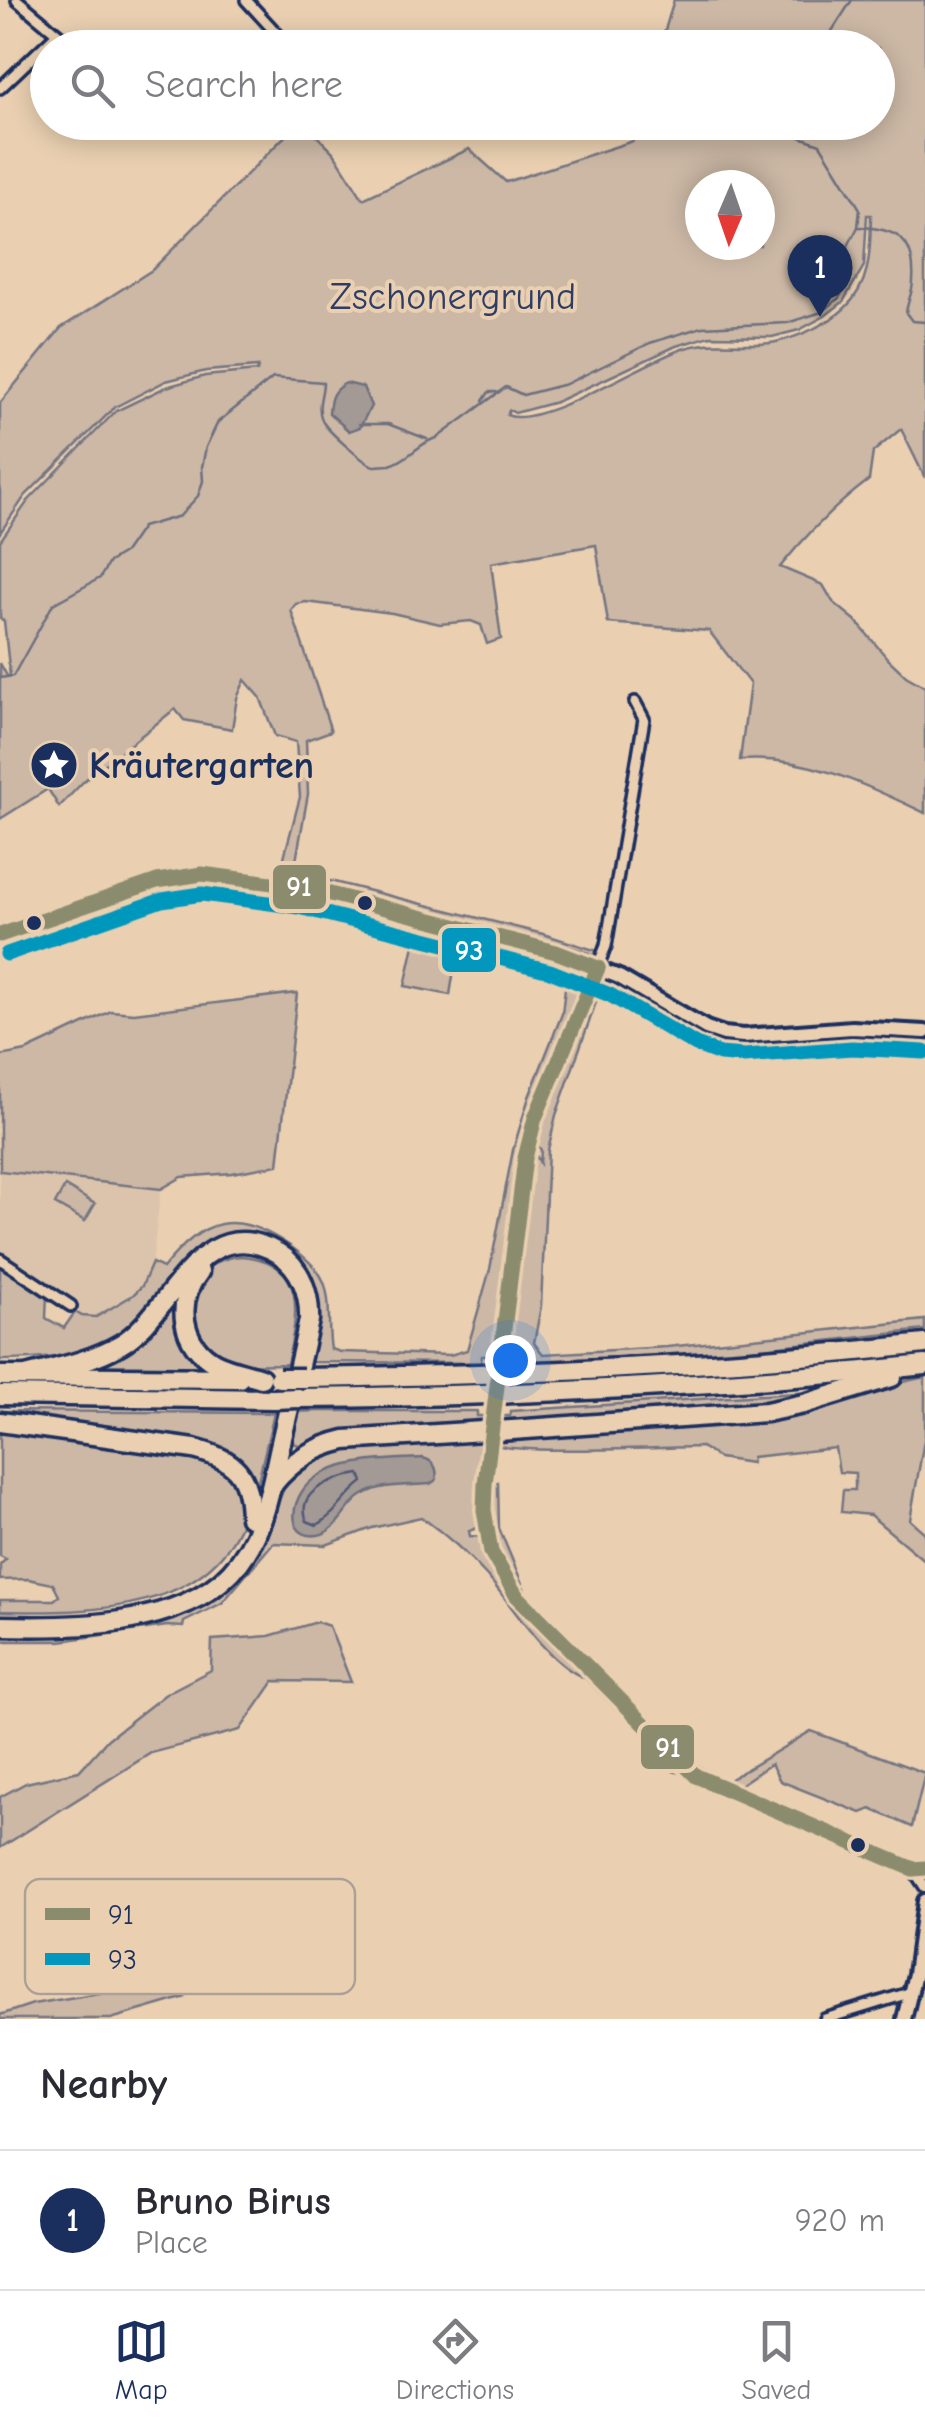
<!DOCTYPE html>
<meta charset="utf-8">
<style>
body{margin:0;font-family:"Comic Neue",sans-serif;background:#f7f7f7;color:#2b2b33}
.compass{position:absolute;left:685px;top:170px;width:90px;height:90px;border-radius:50%;background:#fff;box-shadow:0 5px 25px #0003;rotate:182deg}
.you{position:absolute;left:510px;top:1360px;width:35px;height:35px;margin:-25px;border:8px solid #fff;border-radius:50%;background:#1a73e8;box-shadow:0 0 0 15px #1a73e833}
.badge{display:grid;place-items:center;width:65px;height:65px;border-radius:50%;background:#1b2f5e;color:#fff;font-size:32px;font-weight:700}
.pin{position:absolute;translate:-50% -82px;filter:drop-shadow(0 2px 5px #0008)}
.pin::after{content:'';position:absolute;top:52px;width:35px;height:30px;background:inherit;clip-path:polygon(0 0,100% 0,50% 100%)}
.list{margin:0;padding:0;list-style:none}
h2{display:flex;justify-content:space-between;align-items:center;height:130px;margin:0;padding:0 40px;font-size:42px}
h2 small{font-size:32px;font-weight:400;color:#7c7c81}
.list li{display:grid;grid-template-columns:65px 1fr auto;gap:30px;align-items:center;box-sizing:border-box;height:140px;padding:0 40px;border-top:2px solid #e1e1e2}
.list b{display:block;font-size:38px;white-space:nowrap}
.list p{margin:0;font-size:32px;white-space:nowrap;color:#7c7c81}
.list em{font-size:32px;font-style:normal;color:#7c7c81}
.icon{flex:none;width:55px;height:55px;fill:none;stroke:currentColor;stroke-width:2;stroke-linecap:round;stroke-linejoin:round}
.map{position:relative;flex:none;width:925px;height:2019px;overflow:hidden}
.search{position:absolute;background:#fff;box-shadow:0 5px 25px #0003;left:30px;right:30px;top:30px;height:110px;display:flex;align-items:center;gap:25px;box-sizing:border-box;padding:0 35px;border-radius:55px;color:#7c7c81;font-size:38px}
.sheet{height:270px;background:#fff}
nav{display:flex;justify-content:space-around;align-items:center;box-sizing:border-box;height:140px;border-top:2px solid #e1e1e2;background:#fff;font-size:28px;color:#7c7c81}
nav a{display:grid;justify-items:center;gap:5px}
nav .on{color:#1b2f5e}
.map>svg:first-child{display:block}
.built{fill:#dbc4ab}
.green{fill:#ccb8a5;stroke:#747482;stroke-width:2.5;fill-rule:evenodd}
.water{fill:#a39995;stroke:#6d6f7f;stroke-width:2.5}
.lines{fill:none;stroke-linecap:round;stroke-linejoin:round}
.shore{stroke:#515974;stroke-width:2.5}
.stream{stroke:#6d6f7f;stroke-width:2.5}
.street-casing{stroke:#1b2f5e;stroke-width:16}
.secondary-casing{stroke:#1b2f5e;stroke-width:20}
.highway-casing{stroke:#1b2f5e;stroke-width:25}
.street{stroke:#ead0b1;stroke-width:9}
.secondary{stroke:#ead0b1;stroke-width:12}
.highway{stroke:#ead0b1;stroke-width:18}
.highway-bridge-casing{stroke:#1b2f5e;stroke-width:25;stroke-linecap:butt}
.highway-bridge{stroke:#ead0b1;stroke-width:18}
.bus-1-casing{stroke:#ead0b1;stroke-width:22}
.bus-2-casing{stroke:#ead0b1;stroke-width:22}
.bus-1{stroke:#8b8c6e;stroke-width:15}
.bus-2{stroke:#0497bd;stroke-width:15}
.bus-dot{fill:#1b2f5e;stroke:#ead0b1;stroke-width:4}
.labels{text-anchor:middle;stroke-width:8;stroke-linejoin:round;paint-order:stroke}
.park-label{font-size:38px;fill:#2d3d65;stroke:#ead0b1}
.poi-label{font-size:38px;font-weight:bold;fill:#1b2f5e;stroke:#ead0b1;text-anchor:start}
.key{fill:#ead0b1;stroke:#aca098;stroke-width:2.5}
.key-label{font-size:28px;fill:#1b2f5e}
.line-badge{stroke:#ead0b1;stroke-width:4}
.badge-label{font-size:28px;text-anchor:middle;font-weight:bold;fill:#fff}
</style>
<div class="map">
<svg width="925" height="2019" viewBox="0 0 925 2019">
<rect width="100%" height="100%" fill="#ead0b1"/>
<filter id="ink" filterUnits="userSpaceOnUse"><feTurbulence type="fractalNoise" baseFrequency=".01" numOctaves="2"/><feDisplacementMap in="SourceGraphic" scale="20" xChannelSelector="R" yChannelSelector="G"/><feConvolveMatrix kernelMatrix="1 2 1 2 8 2 1 2 1" color-interpolation-filters="sRGB"/></filter>
<g filter="url(#ink)">
<polygon class="built" points="0,1171 161,1189 152,1263 142,1286 133,1295 96,1317 82,1316 75,1312 78,1306 0,1254"/>
<g class="green">
<path d="M674,0H925V478L901,429L873,452L869,480C834,506 807,534 780,567L823,585L833,602L855,620L888,659L906,676L925,687V813C866,785 807,755 740,760L750,684L709,631L608,623L596,545L491,563L501,639L487,644L481,625L471,621L440,624L392,613L306,602L296,604L291,610L331,731L306,740L308,794L294,872L543,934L597,951L607,915L605,945L596,960L590,953L559,943L286,874L288,862L283,861L300,797L296,742L275,736L260,697L245,680L237,698L232,729L184,720L175,709L85,780L59,807L48,789L0,819V663L7,676H10L4,621L0,618V541L28,501L116,411L166,387L205,376L257,371L258,367L206,371L166,381L115,407L25,496L0,533V403L61,328L152,270L298,123H304L334,153L363,199L469,149L506,182L633,141L639,123L878,122V48L660,47ZM700,185H760V245H700ZM867,215H871C870,249 872,282 845,308C828,324 799,337 776,342C743,349 714,336 677,351C642,364 538,429 507,415L509,410L515,413L556,402L676,346L710,336L772,337L799,330L825,316L843,302L864,266Z"/>
<polygon points="419,922 550,954 549,961 459,938 450,995 405,986"/>
<path d="M560,957L588,969L590,978L533,1114L497,1356H482L481,1363L304,1362L313,1320L281,1252L203,1247C182,1264 169,1286 152,1307C114,1354 56,1360 0,1360V1263L47,1294L46,1318L64,1328L75,1312L82,1316L96,1317L133,1295L142,1286L152,1263L163,1268C203,1218 235,1208 290,1246C301,1254 317,1267 323,1280C332,1300 327,1327 331,1349L341,1352L450,1355L467,1350L490,1269L513,1150L529,1097L562,1014L567,970L557,964Z"/>
<path d="M607,977L702,1030L769,1037L772,1041L817,1032L925,1036V1059C902,1056 881,1042 858,1040C816,1035 775,1049 734,1046C691,1042 651,1011 616,989L608,986L600,991L556,1115L548,1150L541,1306L534,1343L543,1354L667,1347L925,1320V1330L716,1353L513,1363V1356H505L531,1153H535L540,1163L541,1150L534,1142C542,1111 583,991 607,977Z"/>
<polygon points="297,993 278,1165 232,1173 182,1177 161,1189 0,1171 0,1056 26,1051 111,1011 134,1013"/>
<polygon points="65,1186 95,1204 85,1221 55,1204"/>
<path d="M241,1256C309,1261 298,1315 287,1364L233,1365L215,1359L189,1324C197,1287 196,1260 241,1256Z"/>
<polygon points="188,1278 181,1306 216,1368 80,1366 99,1359"/>
<path d="M925,1377V1435L910,1520L925,1533V1561L870,1515L841,1512L843,1490H855V1473L839,1472L835,1448L752,1457L751,1463L719,1458L701,1447C666,1447 514,1455 494,1444L496,1438L723,1422Z"/>
<path d="M837,1385C729,1421 612,1418 499,1424L500,1416H510V1411L812,1392L813,1388Z"/>
<polygon points="0,1411 268,1413 274,1413 255,1494 231,1458 0,1420"/>
<polygon points="318,1411 477,1411 477,1416 485,1416 484,1424 307,1447 288,1442 292,1412"/>
<path d="M0,1426L227,1464L247,1509C215,1614 91,1613 0,1611V1600H54L59,1596L53,1584L28,1579L0,1580V1565L6,1559L0,1556Z"/>
<path d="M486,1438L482,1526L469,1531L470,1536L483,1537L498,1575L513,1596L681,1767L682,1774L673,1771L674,1766L585,1678C548,1665 513,1606 487,1576C468,1554 445,1534 421,1517L372,1528L326,1545L273,1543L222,1603L184,1622L183,1627L167,1626L60,1641H0V1631L181,1612L263,1536L267,1537L268,1533L265,1531L287,1482L316,1457L345,1447Z"/>
<path d="M498,1482L499,1528L526,1593L631,1704L716,1781H727L811,1731L925,1773L912,1827L871,1809L861,1813L780,1781L771,1764L732,1790L687,1763L520,1594C494,1554 490,1531 489,1484Z"/>
<polygon points="317,1622 329,1626 351,1682 274,1681 240,1730 151,1753 0,1848 0,1797 26,1783 79,1771 108,1739 167,1693 211,1670 212,1640 269,1636"/>
<polygon points="117,1990 186,1997 111,2019 0,2019 0,2015 33,2004"/>
</g>
<g class="water">
<path d="M346,383L363,387L371,406L360,427L349,431L329,413C330,398 332,390 346,383Z"/>
<path d="M423,1458C434,1461 438,1469 436,1480L430,1484C408,1486 383,1483 363,1495C346,1504 338,1532 318,1535C283,1540 290,1492 318,1476C347,1459 390,1460 423,1458Z"/>
</g>
<g class="lines">
<path class="shore" d="M360,1474L363,1482C346,1494 335,1516 317,1525L307,1521C294,1490 336,1477 360,1474Z"/>
<g class="stream">
<polyline points="821,48 852,0"/>
<path d="M858,227C895,228 916,238 913,281C913,292 907,302 906,313L912,321L925,322"/>
<polyline points="483,401 489,392 496,392"/>
<polyline points="359,424 388,424 427,439"/>
<path d="M0,678L13,676L53,604L100,578L109,562L124,553L142,527L180,516L187,508L198,496L203,481L202,467L206,447L218,422L273,378L323,382C323,395 316,406 322,420C325,429 365,464 374,466C375,466 389,465 390,465C409,460 419,442 437,438L506,387L523,395L566,384L650,343L702,327L787,323L822,312L839,298L850,277L848,246L858,227L860,209L820,144L800,137L796,122"/>
</g>
<g class="street-casing">
<g id="street">
<polyline points="17,0 65,40"/>
<polyline points="246,0 290,48"/>
<polyline points="0,88 57,34"/>
<polyline points="0,1259 71,1306"/>
<polyline points="501,1355 525,1158 535,1118 606,946 644,719 635,702"/>
<polyline points="494,1416 485,1484 486,1530 491,1552 516,1595 696,1776 763,1807 902,1862 913,1869 925,1887"/>
<polyline points="825,2019 912,1992"/>
</g>
</g>
<g class="secondary-casing">
<g id="secondary">
<polyline points="0,935 157,881 202,874 303,887 556,952 619,977 706,1028 724,1034 743,1036 852,1028 925,1032"/>
<polyline points="904,2019 915,1974 925,1901"/>
</g>
</g>
<g class="highway-casing">
<g id="highway">
<path d="M199,1272C175,1302 181,1344 215,1363C229,1370 246,1373 261,1378"/>
<polyline points="0,1376 239,1378"/>
<path d="M303,1378C512,1375 718,1367 925,1344"/>
<polyline points="0,1395 274,1399"/>
<path d="M298,1398C508,1396 716,1387 925,1365"/>
<path d="M0,1422L194,1449C236,1460 249,1473 250,1517"/>
<polyline points="498,1431 766,1412 804,1404 892,1377"/>
<path d="M273,1484C293,1460 315,1447 345,1440L483,1431"/>
<path d="M0,1626C71,1628 179,1628 231,1572C265,1537 271,1484 282,1438C291,1399 301,1359 309,1320C310,1294 301,1267 278,1253C200,1208 172,1314 121,1344C92,1361 57,1368 26,1376"/>
</g>
</g>
<use href="#street" class="street"/>
<use href="#secondary" class="secondary"/>
<use href="#highway" class="highway"/>
<g class="highway-bridge-casing">
<g id="highway-bridge">
<polyline points="279,1378 303,1378"/>
<polyline points="274,1399 298,1398"/>
<polyline points="483,1431 498,1431"/>
</g>
</g>
<use href="#highway-bridge" class="highway-bridge"/>
<g class="bus-1-casing">
<g id="bus-1">
<polyline points="0,935 157,881 202,874 303,887 556,952 598,968"/>
<polyline points="598,968 535,1118 525,1158 485,1484 484,1510 491,1552 516,1595 696,1776 913,1869 925,1868"/>
</g>
</g>
<g class="bus-2-casing">
<polyline id="bus-2" points="7,954 162,900 202,894 299,907 550,971 610,995 696,1045 720,1054 744,1056 852,1048 924,1052"/>
</g>
<use href="#bus-1" class="bus-1"/>
<use href="#bus-2" class="bus-2"/>
</g>
</g>
<defs>
<g id="sight-disc" transform="scale(2.5)"><circle r="9.5" fill="#1b2f5e" stroke="#ead0b1"/><path d="M0-6L1.8-2.2L6-1.7L2.9 1.2L3.7 5.4L0 3.3L-3.7 5.4L-2.9 1.2L-6-1.7L-1.8-2.2Z" fill="#fff"/></g>
</defs>
<g fill-rule="evenodd">
<use href="#sight-disc" x="54" y="765"/>
</g>
<g class="bus-dot">
<circle cx="365" cy="903" r="9"/>
<circle cx="34" cy="923" r="9"/>
<circle cx="858" cy="1845" r="9"/>
</g>
<g class="labels">
<g class="park-label">
<text x="453" y="309">Zschonergrund</text>
</g>
<g class="poi-label">
<text x="89" y="778">Kräutergarten</text>
</g>
</g>
<rect x="25" y="1879" width="330" height="115" rx="15" class="key"/>
<rect x="45" y="1908" width="45" height="12" fill="#8b8c6e"/>
<rect x="45" y="1953" width="45" height="12" fill="#0497bd"/>
<g class="key-label">
<text x="108" y="1924">91</text>
<text x="108" y="1969">93</text>
</g>
<g class="line-badge">
<rect x="271" y="863" width="57" height="48" rx="10" fill="#8b8c6e"/>
<rect x="440" y="926" width="58" height="48" rx="10" fill="#0497bd"/>
<rect x="639" y="1723" width="57" height="48" rx="10" fill="#8b8c6e"/>
</g>
<g class="badge-label">
<text x="299" y="896">91</text>
<text x="469" y="960">93</text>
<text x="668" y="1757">91</text>
</g>
</svg>
<svg class="compass" viewBox="-18 -18 36 36"><path d="M0-13l5 13h-10z" fill="#e53935"/><path d="M0 13l5-13h-10z" fill="#7c7c81"/></svg>
<div class="you"></div>
<div class="pin badge" style="left:820px;top:317px">1</div>
<div class="search"><svg class="icon" aria-label="search" viewBox="0 0 24 24"><circle cx="10" cy="10" r="6"/><path d="M15 15l6 6"/></svg>Search here</div>
</div>
<section class="sheet">
<h2>Nearby<small></small></h2>
<ul class="list">
<li><span class="badge">1</span><div><b>Bruno Birus</b><p>Place</p></div><em>920 m</em></li>
</ul>
</section>
<nav>
<a class="on"><svg class="icon" aria-label="map" viewBox="0 0 24 24"><path d="M3 6l6-2 6 2 6-2v14l-6 2-6-2-6 2zM9 4v14M15 6v14"/></svg>Map</a>
<a><svg class="icon" aria-label="directions" viewBox="0 0 24 24"><path d="M12 3l9 9-9 9-9-9zM9 14v-3h6M13 9l2 2-2 2"/></svg>Directions</a>
<a><svg class="icon" aria-label="saved" viewBox="0 0 24 24"><path d="M7 4h10v16l-5-4-5 4z"/></svg>Saved</a>
</nav>
